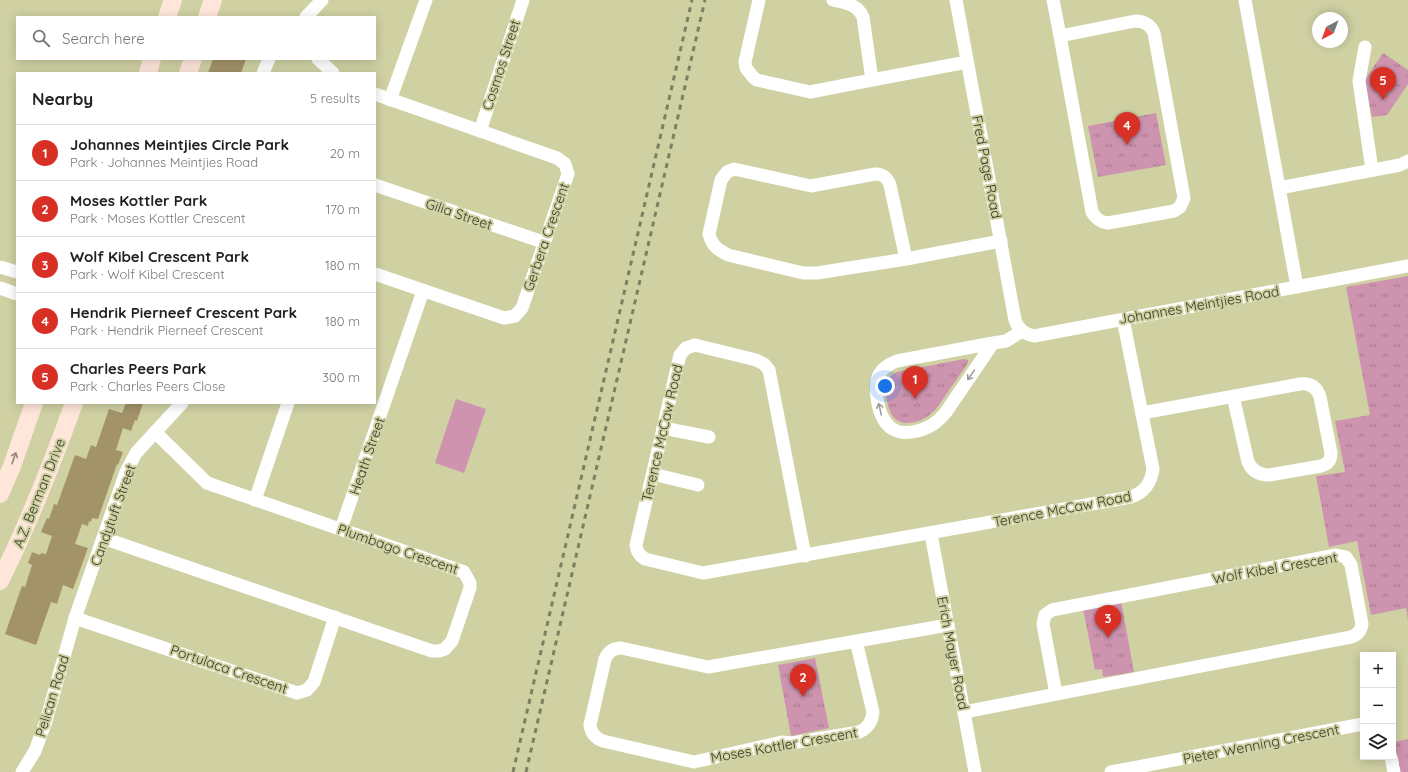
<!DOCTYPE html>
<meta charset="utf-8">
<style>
body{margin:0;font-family:Quicksand,sans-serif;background:#f6f6f6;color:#222}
.controls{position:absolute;right:12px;bottom:12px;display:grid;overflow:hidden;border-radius:0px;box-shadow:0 2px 10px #0003}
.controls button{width:36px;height:36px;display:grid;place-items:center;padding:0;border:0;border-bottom:1px solid #e0e0e0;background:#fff;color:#222;font:20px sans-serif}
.compass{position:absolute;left:1312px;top:12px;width:36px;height:36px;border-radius:50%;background:#fff;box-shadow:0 2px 10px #0003;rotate:221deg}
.you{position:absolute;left:885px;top:386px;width:14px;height:14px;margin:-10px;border:3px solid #fff;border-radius:50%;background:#1a73e8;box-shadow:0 0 0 6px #1a73e833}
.badge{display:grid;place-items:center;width:26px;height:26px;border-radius:50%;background:#d93025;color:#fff;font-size:13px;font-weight:700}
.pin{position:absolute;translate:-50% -33px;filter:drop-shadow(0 1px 2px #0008)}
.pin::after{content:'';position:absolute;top:21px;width:14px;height:12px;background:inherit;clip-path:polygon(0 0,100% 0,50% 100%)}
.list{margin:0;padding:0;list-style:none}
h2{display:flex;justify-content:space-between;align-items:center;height:52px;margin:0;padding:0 16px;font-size:17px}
h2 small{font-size:13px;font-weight:400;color:#767676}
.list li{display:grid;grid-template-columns:26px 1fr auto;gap:12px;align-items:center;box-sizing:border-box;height:56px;padding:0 16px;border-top:1px solid #e0e0e0}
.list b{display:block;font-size:15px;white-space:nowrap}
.list p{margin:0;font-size:13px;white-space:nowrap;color:#767676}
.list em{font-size:13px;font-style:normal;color:#767676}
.icon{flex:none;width:22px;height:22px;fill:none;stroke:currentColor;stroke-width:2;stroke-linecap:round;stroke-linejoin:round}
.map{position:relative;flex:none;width:1408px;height:772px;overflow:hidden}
.search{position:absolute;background:#fff;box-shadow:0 2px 10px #0003;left:16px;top:16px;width:360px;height:44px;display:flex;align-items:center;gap:10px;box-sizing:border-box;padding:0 14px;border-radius:0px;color:#767676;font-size:15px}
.panel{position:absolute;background:#fff;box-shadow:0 2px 10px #0003;left:16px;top:72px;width:360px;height:332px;border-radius:0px}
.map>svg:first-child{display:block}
.grass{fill:#ce94af}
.park{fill:url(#park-tufts)}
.building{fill:#a39369}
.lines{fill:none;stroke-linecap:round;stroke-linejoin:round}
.minor{stroke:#fff;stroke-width:13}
.secondary{stroke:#fee6da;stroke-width:18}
.rail{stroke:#7d7f60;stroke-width:3;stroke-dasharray:5 5;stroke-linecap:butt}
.oneway{stroke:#9d9e94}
.oneway2{stroke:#938879}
.labels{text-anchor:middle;stroke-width:4;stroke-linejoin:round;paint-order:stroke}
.street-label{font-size:14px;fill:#3b3c29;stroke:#cfd1a3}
</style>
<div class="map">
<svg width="1408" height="772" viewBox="0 0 1408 772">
<defs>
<pattern id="park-tufts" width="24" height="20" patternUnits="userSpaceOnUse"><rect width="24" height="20" fill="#ce94af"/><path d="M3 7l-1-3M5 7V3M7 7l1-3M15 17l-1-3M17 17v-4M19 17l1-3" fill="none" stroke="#a87a8e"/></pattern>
</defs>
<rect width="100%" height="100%" fill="#cfd1a3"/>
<polygon class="grass" points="456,399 486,409 464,473 435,463"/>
<g class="park">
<polygon points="1383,53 1408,70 1408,84 1387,115 1372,117 1365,80"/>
<polygon points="1156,113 1166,165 1098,177 1088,126"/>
<polygon points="1408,276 1408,620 1406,608 1371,615 1357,541 1329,547 1316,476 1345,472 1335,421 1370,415 1346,287"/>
<path d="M964,359L968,360V363L936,409C930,415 924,420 915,422C898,426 890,418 887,401C885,389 884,378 897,372Z"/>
<polygon points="1121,601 1134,672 1103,677 1102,669 1095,670 1083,608"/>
<polygon points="815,658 829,728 791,736 778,665"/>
<polygon points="1408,739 1408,772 1400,772 1394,742"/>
</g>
<g class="building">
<polygon points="213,59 246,59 241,73 208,73"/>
<polygon points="126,403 143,403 137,421 135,420 131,431 123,428 116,450 123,452 118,465 117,464 98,519 92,518 91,522 89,521 88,526 82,524 75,544 88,548 73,589 63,585 57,604 51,602 36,645 5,634 22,586 25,587 32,565 28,563 32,552 40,555 41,553 46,554 52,536 41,532 47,518 49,519 54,504 57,505 75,455 86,459 91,445 96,447 109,409 122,413"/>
</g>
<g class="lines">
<g class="minor">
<path d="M759,0L745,62L746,68L753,77L757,80L810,92L872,80L863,17C857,4 846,3 833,0"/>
<path d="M956,0L1015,320C1018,329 1024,334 1034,336L1408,266"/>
<polyline points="1053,0 1060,36"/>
<polyline points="1245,0 1297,287"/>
<polyline points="306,17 322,0"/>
<path d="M1135,21C1144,21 1151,25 1154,33L1184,198L1180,207L1174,211L1108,223C1100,222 1096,219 1092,212L1060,36Z"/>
<polyline points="1365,47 1359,81 1372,170"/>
<polyline points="318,59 333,73"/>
<polyline points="263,73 269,59"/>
<polyline points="872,80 967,62"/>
<polyline points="375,94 557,158 565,164 568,174 522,308 515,316 504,318 375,274"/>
<polyline points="390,100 426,0"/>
<polyline points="480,131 523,0"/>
<polyline points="375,185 543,242"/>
<polyline points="1279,188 1400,165 1408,161"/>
<path d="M906,259L890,185C887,177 883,174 875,174L811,186L734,169L727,172L721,180L709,234C712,246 718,250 728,255L803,273H817L906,259L1001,241"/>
<polyline points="0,267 17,272"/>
<polyline points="0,288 17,294"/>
<path d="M993,343L946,412C939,421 931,427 921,430C896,438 883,427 878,404C874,383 875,369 897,361L993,343L1006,341L1022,331"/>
<path d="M1142,413C1194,403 1247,394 1300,384C1310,383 1317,387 1320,397L1331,453C1331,460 1328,464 1321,466L1269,475C1259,475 1252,471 1248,462L1233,396"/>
<polyline points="663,428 709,437"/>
<polyline points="653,474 698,485"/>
<polyline points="255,500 288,403"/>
<polyline points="341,529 423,291"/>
<polyline points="931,534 975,772"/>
<polyline points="103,538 432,651 439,651 445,649 452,641 470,588 470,583 464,572 207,483 155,432"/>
<path d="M805,556L769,370L764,364L756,360L695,345L686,348L680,355L636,545C637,552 639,555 645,559L703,573L1131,497C1145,492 1151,483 1153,469L1123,319"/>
<polyline points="75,618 297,693 307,690 314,682 335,617"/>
<path d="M856,641L873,712C872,722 868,728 859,732L792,743L782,742L694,762L603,741C595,738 591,733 590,725L605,659C608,652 613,648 621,648L708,667L948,625"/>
<path d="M964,712L1351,637C1357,635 1361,631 1362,624L1351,565L1346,557L1336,555L1052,610L1045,615L1043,624L1056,694"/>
<polyline points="1391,757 1394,772"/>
<polyline points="22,772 35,751 46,721 75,618 126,472 136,453 182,403"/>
<polyline points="1111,772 1363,724"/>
</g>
<g class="secondary">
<polyline points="167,17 173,0"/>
<polyline points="207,17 213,0"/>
<polyline points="148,73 152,59"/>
<polyline points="188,73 193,59"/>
<polyline points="0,494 12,466 34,403"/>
<path d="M0,581C29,523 52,464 74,403"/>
</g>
<g class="rail">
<polyline points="513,772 692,0"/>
<polyline points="526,772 705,0"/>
</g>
</g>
<defs><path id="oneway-shaft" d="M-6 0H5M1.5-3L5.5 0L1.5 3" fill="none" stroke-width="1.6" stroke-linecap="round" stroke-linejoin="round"/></defs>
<g class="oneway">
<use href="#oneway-shaft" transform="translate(971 375) rotate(125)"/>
<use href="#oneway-shaft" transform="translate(880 409) rotate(-103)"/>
</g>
<use class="oneway2" href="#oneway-shaft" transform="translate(14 458) rotate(-71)"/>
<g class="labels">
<g class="street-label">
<text transform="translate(501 65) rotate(-72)" y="5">Cosmos Street</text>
<text transform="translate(987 167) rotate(79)" y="5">Fred Page Road</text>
<text transform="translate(459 214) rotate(19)" y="5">Gilia Street</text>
<text transform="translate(546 237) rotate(-71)" y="5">Gerbera Crescent</text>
<text transform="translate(1199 305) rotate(-10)" y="5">Johannes Meintjies Road</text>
<text transform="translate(662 433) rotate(-77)" y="5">Terence McCaw Road</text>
<text transform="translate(367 456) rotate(-71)" y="5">Heath Street</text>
<text transform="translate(39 493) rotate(-68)" y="5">A.Z. Berman Drive</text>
<text transform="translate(1062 509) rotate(-11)" y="5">Terence McCaw Road</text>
<text transform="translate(113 515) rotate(-70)" y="5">Candytuft Street</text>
<text transform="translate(398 549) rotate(19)" y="5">Plumbago Crescent</text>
<text transform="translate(1275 568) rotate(-10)" y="5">Wolf Kibel Crescent</text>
<text transform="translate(953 653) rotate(79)" y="5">Erich Mayer Road</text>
<text transform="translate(229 669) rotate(19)" y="5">Portulaca Crescent</text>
<text transform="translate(52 696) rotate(-73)" y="5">Pelican Road</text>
<text transform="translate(1261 744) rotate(-11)" y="5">Pieter Wenning Crescent</text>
<text transform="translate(784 745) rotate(-10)" y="5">Moses Kottler Crescent</text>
</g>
</g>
</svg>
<div class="controls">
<button>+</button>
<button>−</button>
<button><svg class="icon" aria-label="layers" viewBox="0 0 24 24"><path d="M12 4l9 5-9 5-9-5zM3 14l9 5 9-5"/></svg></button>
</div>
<svg class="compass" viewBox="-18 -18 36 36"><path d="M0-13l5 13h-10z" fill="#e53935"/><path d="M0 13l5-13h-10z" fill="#767676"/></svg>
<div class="you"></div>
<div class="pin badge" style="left:915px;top:399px">1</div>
<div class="pin badge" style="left:803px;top:697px">2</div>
<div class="pin badge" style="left:1108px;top:638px">3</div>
<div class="pin badge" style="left:1127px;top:145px">4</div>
<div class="pin badge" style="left:1383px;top:100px">5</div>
<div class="search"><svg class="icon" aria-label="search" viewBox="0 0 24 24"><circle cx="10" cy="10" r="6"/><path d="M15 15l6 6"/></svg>Search here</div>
<section class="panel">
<h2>Nearby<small>5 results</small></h2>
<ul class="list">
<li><span class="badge">1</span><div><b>Johannes Meintjies Circle Park</b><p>Park · Johannes Meintjies Road</p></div><em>20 m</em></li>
<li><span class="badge">2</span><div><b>Moses Kottler Park</b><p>Park · Moses Kottler Crescent</p></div><em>170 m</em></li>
<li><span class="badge">3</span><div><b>Wolf Kibel Crescent Park</b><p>Park · Wolf Kibel Crescent</p></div><em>180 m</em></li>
<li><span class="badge">4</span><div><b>Hendrik Pierneef Crescent Park</b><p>Park · Hendrik Pierneef Crescent</p></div><em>180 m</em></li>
<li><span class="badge">5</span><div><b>Charles Peers Park</b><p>Park · Charles Peers Close</p></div><em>300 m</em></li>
</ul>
</section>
</div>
